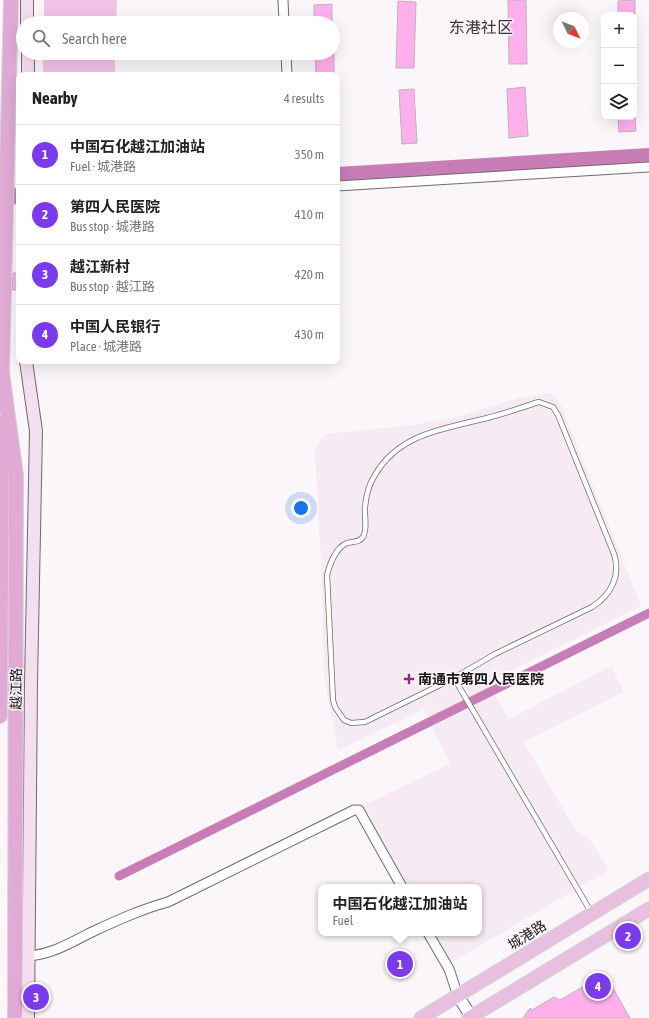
<!DOCTYPE html>
<meta charset="utf-8">
<style>
body{margin:0;font-family:"Asap Condensed","Noto Sans SC",sans-serif;background:#f2f2f2;color:#222}
.controls{position:absolute;right:12px;top:12px;display:grid;overflow:hidden;border-radius:8px;box-shadow:0 4px 16px #0002}
.controls button{width:36px;height:36px;display:grid;place-items:center;padding:0;border:0;border-bottom:1px solid #e0e0e0;background:#fff;color:#222;font:20px sans-serif}
.compass{position:absolute;left:553px;top:12px;width:36px;height:36px;border-radius:50%;background:#fff;box-shadow:0 4px 16px #0002;rotate:133deg}
.you{position:absolute;left:301px;top:508px;width:14px;height:14px;margin:-10px;border:3px solid #fff;border-radius:50%;background:#1a73e8;box-shadow:0 0 0 6px #1a73e833}
.badge{display:grid;place-items:center;width:26px;height:26px;border-radius:50%;background:#7c3aed;color:#fff;font-size:13px;font-weight:700}
.pin{position:absolute;translate:-50% -50%;border:2px solid #fff;box-shadow:0 1px 4px #0006}
.popup{position:absolute;left:318px;top:884px;width:164px;height:52px;box-sizing:border-box;display:grid;place-content:center;border-radius:8px;background:#fff;filter:drop-shadow(0 1px 3px #0005);font-size:13px;white-space:nowrap;color:#767676}
.popup b{font-size:15px;color:#222}
.popup::after{content:'';position:absolute;left:50%;top:100%;margin-left:-8px;border:8px solid transparent;border-top-color:#fff}
.list{margin:0;padding:0;list-style:none}
h2{display:flex;justify-content:space-between;align-items:center;height:52px;margin:0;padding:0 16px;font-size:17px}
h2 small{font-size:13px;font-weight:400;color:#767676}
.list li{display:grid;grid-template-columns:26px 1fr auto;gap:12px;align-items:center;box-sizing:border-box;height:60px;padding:0 16px;border-top:1px solid #e0e0e0}
.list b{display:block;font-size:15px;white-space:nowrap}
.list p{margin:0;font-size:13px;white-space:nowrap;color:#767676}
.list em{font-size:13px;font-style:normal;color:#767676}
.icon{flex:none;width:22px;height:22px;fill:none;stroke:currentColor;stroke-width:2;stroke-linecap:round;stroke-linejoin:round}
.map{position:relative;flex:none;width:649px;height:1018px;overflow:hidden}
.search{position:absolute;background:#fff;box-shadow:0 4px 16px #0002;left:16px;top:16px;width:324px;height:44px;display:flex;align-items:center;gap:10px;box-sizing:border-box;padding:0 14px;border-radius:22px;color:#767676;font-size:15px}
.panel{position:absolute;background:#fff;box-shadow:0 4px 16px #0002;left:16px;top:72px;width:324px;height:292px;border-radius:8px}
.map>svg:first-child{display:block}
.built{fill:#f6eaf3}
.green{fill:#f4c1e7}
.lines{fill:none;stroke-linecap:round;stroke-linejoin:round}
.canal{stroke:#c87db7;stroke-width:9}
.river{stroke:#c87db7;stroke-width:16}
.building{fill:#feafec;stroke:#bab5b8}
.service-casing{stroke:#6f6b6e;stroke-width:6}
.minor-casing{stroke:#6f6b6e;stroke-width:11}
.tertiary-casing{stroke:#6f6b6e;stroke-width:13}
.secondary-casing{stroke:#6f6b6e;stroke-width:14}
.primary-casing{stroke:#d5d5d5;stroke-width:15}
.trunk-casing{stroke:#d5d5d5;stroke-width:16}
.service{stroke:#fff;stroke-width:4.5}
.minor{stroke:#fff;stroke-width:9}
.tertiary{stroke:#fff;stroke-width:11}
.secondary{stroke:#f4dfef;stroke-width:12}
.primary{stroke:#e8bfdf;stroke-width:13}
.trunk{stroke:#e0aad4;stroke-width:14}
.trunk-bridge-casing{stroke:#d5d5d5;stroke-width:16;stroke-linecap:butt}
.trunk-bridge{stroke:#e0aad4;stroke-width:14}
.poi-dot{fill:#992987;stroke:#fbf6fa;stroke-width:1.5}
.labels{text-anchor:middle;stroke-width:3;stroke-linejoin:round;paint-order:stroke}
.poi-label{font-size:14px;font-weight:bold;fill:#181617;stroke:#fbf6fa;text-anchor:start}
.street-label{font-size:14px;fill:#181617;stroke:#fbf6fa}
.quarter-label{font-size:16px;fill:#3a3639;stroke:#fbf6fa}
</style>
<div class="map">
<svg width="649" height="1018" viewBox="0 0 649 1018">
<rect width="100%" height="100%" fill="#fbf6fa"/>
<polygon class="built" points="548,393 554,396 560,403 641,606 487,682 509,719 611,666 624,692 524,742 576,831 589,838 609,870 450,963 432,933 479,933 479,887 406,887 360,807 450,764 424,709 338,750 324,675 322,581 315,452 317,445 326,434 413,425 460,416 522,397"/>
<g class="green">
<polygon points="44,0 117,0 116,23 44,23"/>
<rect x="43" y="53" width="72" height="22"/>
</g>
<g class="lines">
<polyline class="canal" points="119,876 649,613"/>
<g class="river">
<polyline points="337,175 649,156"/>
<polyline points="0,197 19,196"/>
</g>
</g>
<g class="building">
<polygon points="508,0 526,0 527,64 509,64"/>
<polygon points="635,0 635,15 618,15 618,1"/>
<polygon points="398,1 416,2 414,68 396,68"/>
<polygon points="332,4 332,23 314,23 314,5"/>
<polygon points="315,53 334,53 334,74 316,75"/>
<polygon points="525,87 528,136 509,138 507,89"/>
<polygon points="414,89 417,143 402,144 399,90"/>
<polygon points="618,117 635,117 636,131 619,132"/>
<polygon points="13,273 19,273 19,290 12,290"/>
<polygon points="605,974 630,1018 523,1018 530,1008 532,1010 554,997 560,1000"/>
</g>
<g class="lines">
<g class="service-casing">
<g id="service">
<path d="M539,402L553,407L558,415L614,554C621,576 611,595 592,607L495,654L454,678L365,722L351,723L344,720L335,707L333,700L327,575C330,564 335,548 347,543C353,541 359,543 363,537C368,529 364,515 365,507C366,496 369,484 375,475C399,433 445,429 487,418C505,414 522,407 539,402Z"/>
<polyline points="454,678 591,912"/>
</g>
</g>
<g class="minor-casing">
<g id="minor">
<polyline points="283,0 284,23"/>
<polyline points="286,53 287,75"/>
<polyline points="337,186 649,167"/>
<polyline points="428,933 449,969 458,996"/>
<path d="M29,956C53,954 72,942 94,931C118,920 142,909 168,902L354,810H359L361,814L402,887"/>
</g>
</g>
<g class="tertiary-casing">
<polyline id="tertiary" points="458,996 472,1018"/>
</g>
<g class="secondary-casing">
<g id="secondary">
<polyline points="27,0 27,23"/>
<polyline points="28,53 28,75"/>
<polyline points="26,361 36,431 31,683 28,1018"/>
</g>
</g>
<g class="primary-casing">
<g id="primary">
<polyline points="421,1018 649,879"/>
<polyline points="469,1018 649,909"/>
</g>
</g>
<g class="trunk-casing">
<g id="trunk">
<polyline points="2,372 16,475 15,1018"/>
<polyline points="0,716 2,424"/>
</g>
</g>
<use href="#service" class="service"/>
<use href="#minor" class="minor"/>
<use href="#tertiary" class="tertiary"/>
<use href="#secondary" class="secondary"/>
<use href="#primary" class="primary"/>
<use href="#trunk" class="trunk"/>
<g class="trunk-bridge-casing">
<polyline id="trunk-bridge" points="2,372 11,0"/>
</g>
<use href="#trunk-bridge" class="trunk-bridge"/>
</g>
<path class="poi-dot" d="M407 673h4v4h4v4h-4v4h-4v-4h-4v-4h4z"/>
<g class="labels">
<g class="poi-label">
<text x="418" y="684">南通市第四人民医院</text>
</g>
<g class="street-label">
<text transform="translate(16 689) rotate(-89)" y="5">越江路</text>
<text transform="translate(527 935) rotate(-32)" y="5">城港路</text>
</g>
<g class="quarter-label">
<text x="481" y="33">东港社区</text>
</g>
</g>
</svg>
<div class="controls">
<button>+</button>
<button>−</button>
<button><svg class="icon" aria-label="layers" viewBox="0 0 24 24"><path d="M12 4l9 5-9 5-9-5zM3 14l9 5 9-5"/></svg></button>
</div>
<svg class="compass" viewBox="-18 -18 36 36"><path d="M0-13l5 13h-10z" fill="#e53935"/><path d="M0 13l5-13h-10z" fill="#767676"/></svg>
<div class="you"></div>
<div class="pin badge" style="left:400px;top:964px">1</div>
<div class="popup"><b>中国石化越江加油站</b>Fuel</div>
<div class="pin badge" style="left:628px;top:936px">2</div>
<div class="pin badge" style="left:36px;top:997px">3</div>
<div class="pin badge" style="left:598px;top:986px">4</div>
<div class="search"><svg class="icon" aria-label="search" viewBox="0 0 24 24"><circle cx="10" cy="10" r="6"/><path d="M15 15l6 6"/></svg>Search here</div>
<section class="panel">
<h2>Nearby<small>4 results</small></h2>
<ul class="list">
<li><span class="badge">1</span><div><b>中国石化越江加油站</b><p>Fuel · 城港路</p></div><em>350 m</em></li>
<li><span class="badge">2</span><div><b>第四人民医院</b><p>Bus stop · 城港路</p></div><em>410 m</em></li>
<li><span class="badge">3</span><div><b>越江新村</b><p>Bus stop · 越江路</p></div><em>420 m</em></li>
<li><span class="badge">4</span><div><b>中国人民银行</b><p>Place · 城港路</p></div><em>430 m</em></li>
</ul>
</section>
</div>
